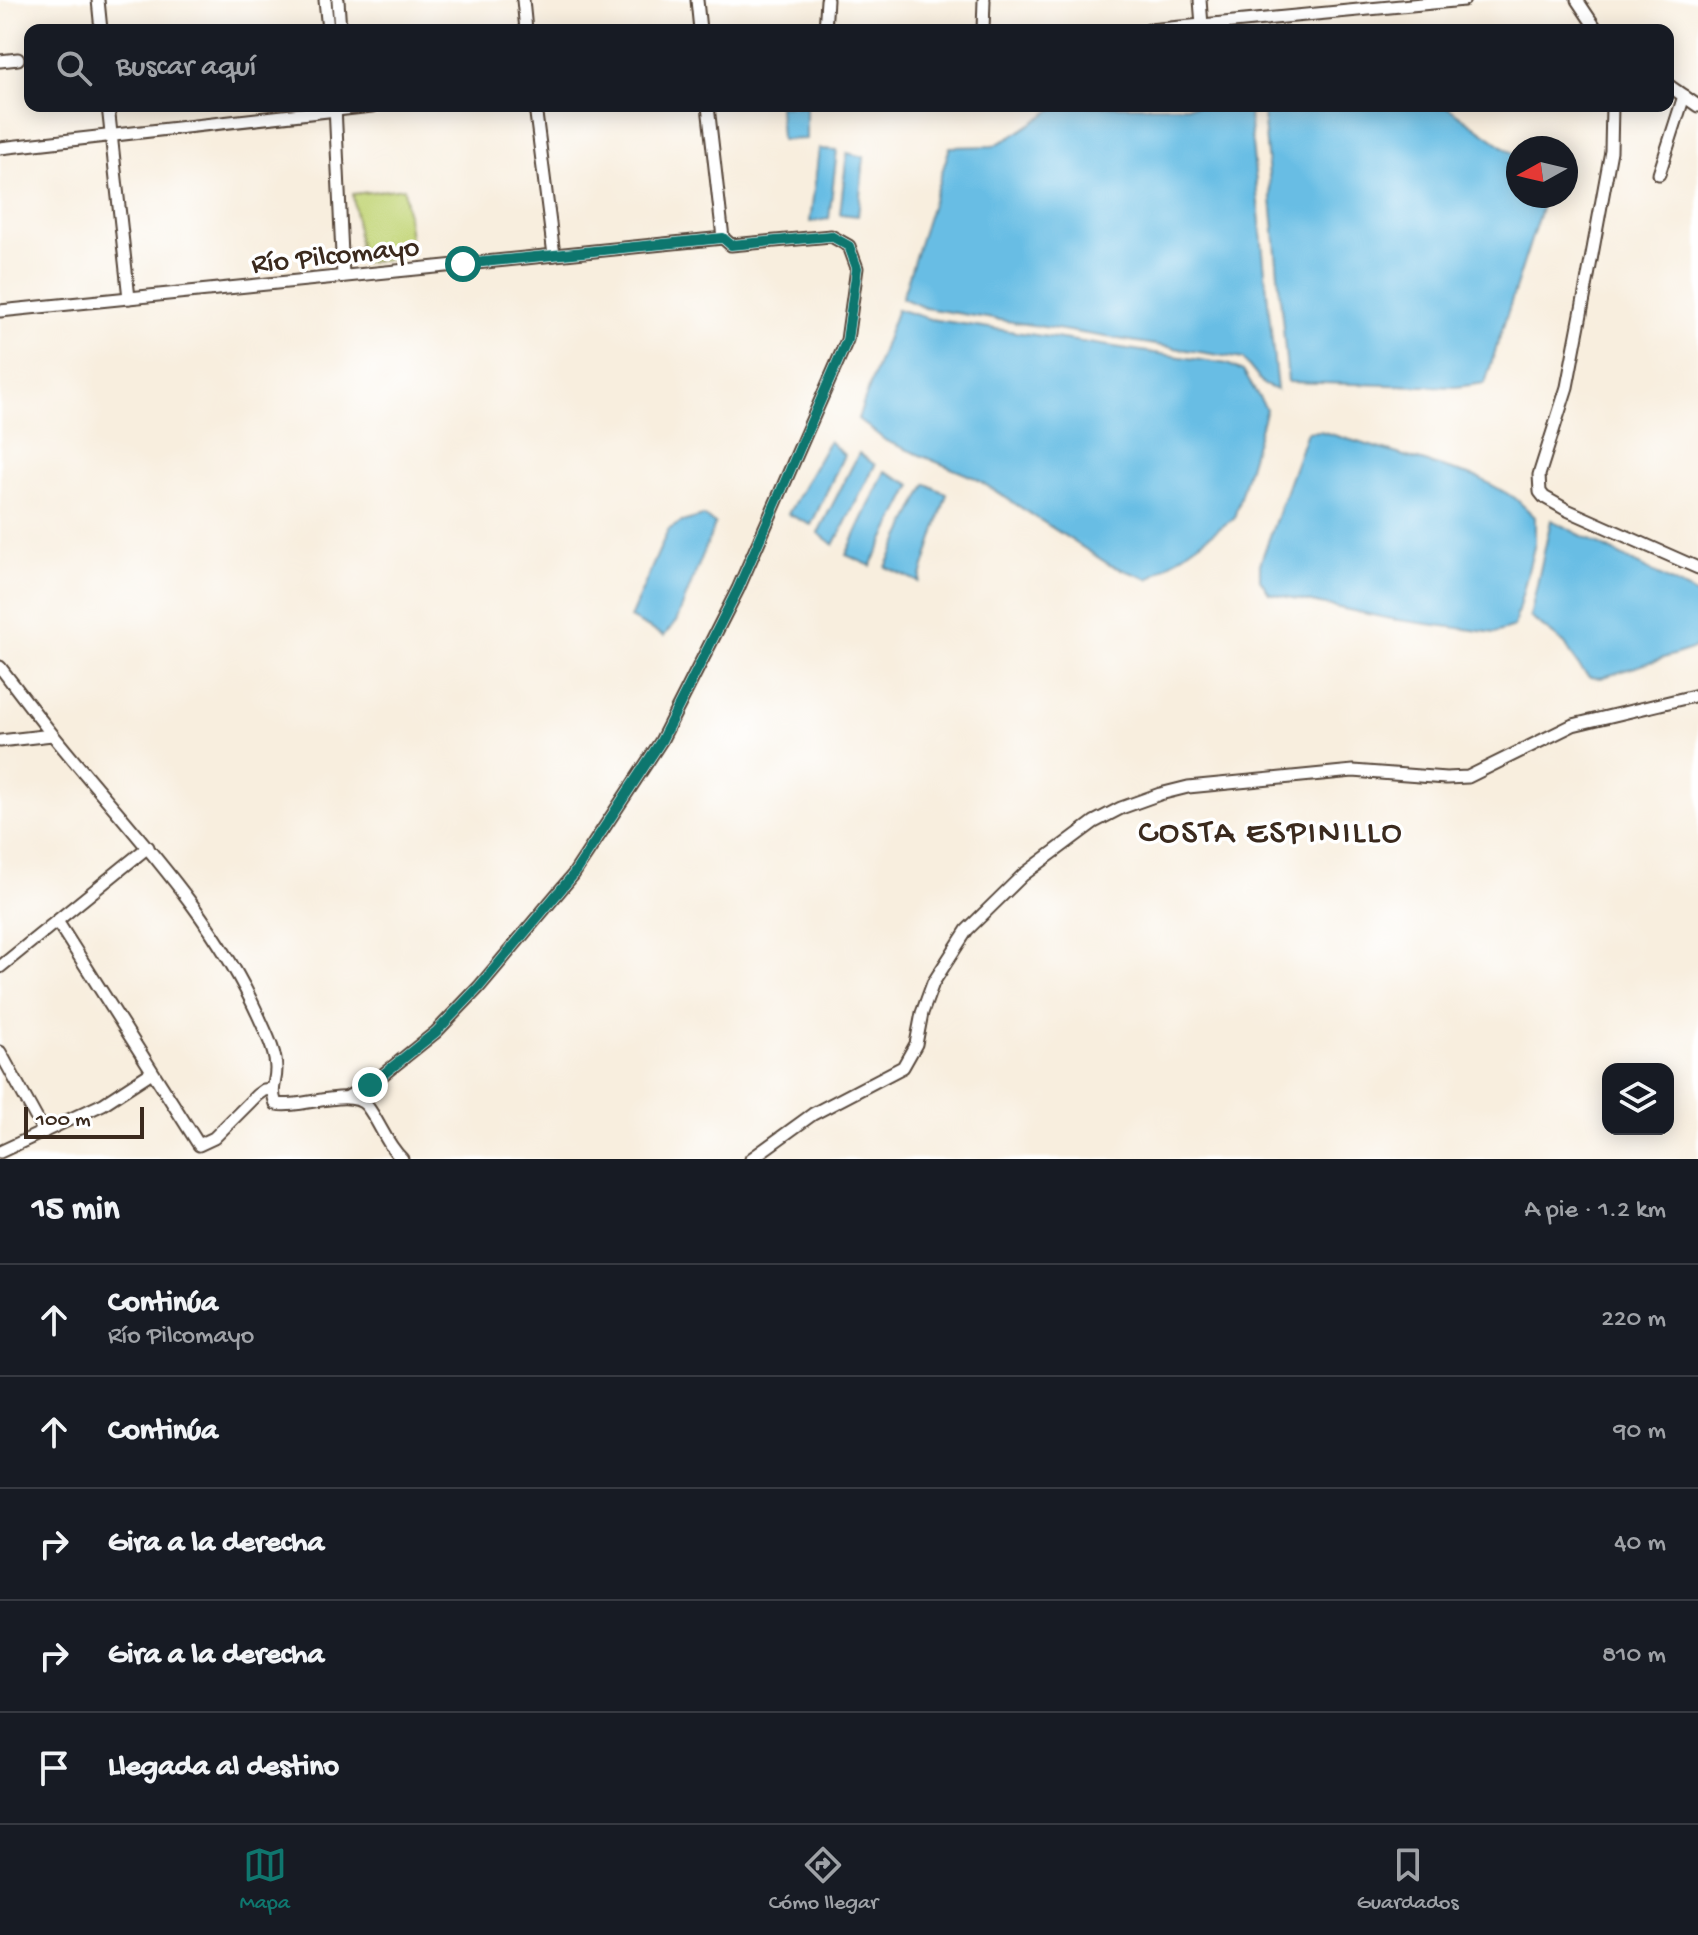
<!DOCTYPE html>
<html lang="es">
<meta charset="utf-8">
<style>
body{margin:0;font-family:"Gochi Hand",sans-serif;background:#20242c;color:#f1f3f6}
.controls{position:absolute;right:24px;bottom:24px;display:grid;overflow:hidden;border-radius:16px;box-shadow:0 4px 20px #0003}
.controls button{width:72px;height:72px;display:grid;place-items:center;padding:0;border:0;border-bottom:2px solid #363941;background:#171b24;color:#f1f3f6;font:40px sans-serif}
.compass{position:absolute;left:1506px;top:136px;width:72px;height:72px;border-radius:50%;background:#171b24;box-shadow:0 4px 20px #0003;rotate:262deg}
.scale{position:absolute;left:24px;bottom:20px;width:120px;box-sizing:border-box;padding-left:8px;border:4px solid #3b2a1e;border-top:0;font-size:22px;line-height:28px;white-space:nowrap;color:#3b2a1e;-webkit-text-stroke:6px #fff;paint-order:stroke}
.stop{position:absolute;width:24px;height:24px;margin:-18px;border:6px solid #0f766e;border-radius:50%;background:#fff}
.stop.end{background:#0f766e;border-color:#fff;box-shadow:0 2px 8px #0008}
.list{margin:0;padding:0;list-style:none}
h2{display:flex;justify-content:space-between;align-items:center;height:104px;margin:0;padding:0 32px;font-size:34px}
h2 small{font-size:26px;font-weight:400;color:#9ea1a6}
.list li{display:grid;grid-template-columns:52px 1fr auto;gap:24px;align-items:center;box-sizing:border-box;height:112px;padding:0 32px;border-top:2px solid #363941}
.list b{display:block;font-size:30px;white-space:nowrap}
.list p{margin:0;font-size:26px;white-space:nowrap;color:#9ea1a6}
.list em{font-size:26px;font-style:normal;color:#9ea1a6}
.icon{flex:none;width:44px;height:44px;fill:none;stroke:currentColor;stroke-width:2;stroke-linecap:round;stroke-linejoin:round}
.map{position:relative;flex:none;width:1698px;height:1159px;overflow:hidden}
.search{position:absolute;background:#171b24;box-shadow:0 4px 20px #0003;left:24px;right:24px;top:24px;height:88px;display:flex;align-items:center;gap:20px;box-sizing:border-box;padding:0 28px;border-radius:16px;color:#9ea1a6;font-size:30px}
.sheet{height:664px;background:#171b24}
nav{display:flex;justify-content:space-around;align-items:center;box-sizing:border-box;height:112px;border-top:2px solid #363941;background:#171b24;font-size:22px;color:#9ea1a6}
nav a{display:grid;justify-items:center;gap:4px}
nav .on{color:#0f766e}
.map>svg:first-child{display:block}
.green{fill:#c3d578;stroke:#7f804b;stroke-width:2}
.water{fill:#68bde4;stroke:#527481;stroke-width:2}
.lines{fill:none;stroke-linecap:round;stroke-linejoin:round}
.minor-casing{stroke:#57473b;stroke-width:15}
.minor{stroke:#fff;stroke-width:11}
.route{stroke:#0f766e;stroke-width:10}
.labels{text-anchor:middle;stroke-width:7;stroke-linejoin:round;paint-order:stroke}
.street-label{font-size:30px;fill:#3b2a1e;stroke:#fff}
.quarter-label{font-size:34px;letter-spacing:2px;fill:#3b2a1e;stroke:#fff}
</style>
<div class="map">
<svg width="1698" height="1159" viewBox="0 0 1698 1159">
<rect width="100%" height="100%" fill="#fff"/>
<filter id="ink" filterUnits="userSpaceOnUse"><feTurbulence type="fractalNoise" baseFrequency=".0125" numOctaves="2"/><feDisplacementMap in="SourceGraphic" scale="16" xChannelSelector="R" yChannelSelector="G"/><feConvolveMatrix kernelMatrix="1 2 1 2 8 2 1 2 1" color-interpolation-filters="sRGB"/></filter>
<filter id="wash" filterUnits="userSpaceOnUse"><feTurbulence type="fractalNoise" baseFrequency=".006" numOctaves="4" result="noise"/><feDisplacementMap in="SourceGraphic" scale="32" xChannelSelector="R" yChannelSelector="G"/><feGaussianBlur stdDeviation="1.8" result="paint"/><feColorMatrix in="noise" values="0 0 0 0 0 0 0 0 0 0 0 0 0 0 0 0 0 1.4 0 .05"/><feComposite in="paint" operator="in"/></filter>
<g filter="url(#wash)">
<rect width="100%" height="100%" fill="#f8eede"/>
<polygon class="green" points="404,188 412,256 361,263 353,194"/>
<g class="water">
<polygon points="779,106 806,106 806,139 781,140"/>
<polygon points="1058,106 1446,106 1518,157 1518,196 1545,196 1485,383 1456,387 1288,382 1263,112 1249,114 1277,390 1264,385 1243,359 925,308 902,298 950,147 993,146 1011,137"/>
<polygon points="819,149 837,150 829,219 810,222"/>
<polygon points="847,153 864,157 858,216 840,214"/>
<polygon points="897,309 930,319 1227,364 1243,371 1266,409 1234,518 1149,579 1110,565 975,478 886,441 858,419"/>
<polygon points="1320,431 1479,478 1515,498 1535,517 1535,543 1514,627 1495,633 1391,619 1269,593 1260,579 1260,564 1307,432"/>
<polygon points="829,441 844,455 811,525 788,514"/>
<polygon points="859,453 875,465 834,545 818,533"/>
<polygon points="885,471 912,485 871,566 846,555"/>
<polygon points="926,484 947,494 919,582 886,567"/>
<polygon points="703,516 715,524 676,622 664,636 630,618 668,530 682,522"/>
<polygon points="1551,520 1698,595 1698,647 1601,678 1589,677 1578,665 1565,644 1530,617"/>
</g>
</g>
<g filter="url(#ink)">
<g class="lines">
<g class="minor-casing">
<g id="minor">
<polyline points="98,0 101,30"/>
<polyline points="325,0 328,30"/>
<polyline points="338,0 340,30"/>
<polyline points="523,0 526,30"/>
<polyline points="697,0 700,30"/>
<polyline points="1200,0 1202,25"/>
<polyline points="1577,0 1597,30"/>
<polyline points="825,30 827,0"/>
<polyline points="983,30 984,0"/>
<polyline points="1149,30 1464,0"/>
<polyline points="0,61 18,59"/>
<polyline points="1668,85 1698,106"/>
<polyline points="108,106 129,298"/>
<polyline points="335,106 343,276"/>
<polyline points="535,106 554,255"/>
<polyline points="708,106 723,238"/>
<polyline points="1612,106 1611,151 1585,293 1567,387 1539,475 1540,492 1544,497 1567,510 1698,568"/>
<polyline points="0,148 372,106"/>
<polyline points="1659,174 1684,96"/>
<polyline points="0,311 723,238"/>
<path d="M0,667C17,689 34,712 52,734C126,826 210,908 259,1017C266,1033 276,1052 276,1069C276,1084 270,1088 276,1104C300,1109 352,1086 367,1106C380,1123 386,1144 402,1159"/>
<polyline points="0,741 52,735"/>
<polyline points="57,921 199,1145 214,1138 257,1095 264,1090 272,1089"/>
<polyline points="0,967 148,847"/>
<polyline points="0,1052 44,1132"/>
<polyline points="349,1096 370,1085 436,1032 479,987 573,875 661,741 738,589 847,340 857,268 849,246 831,236 731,245 723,238"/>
<polyline points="0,1152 103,1104 152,1072"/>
<polyline points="751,1159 813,1114 903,1067 916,1044 922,1013 933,983 967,930 1023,875 1094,822 1121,808 1160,794 1188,787 1353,771 1446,778 1468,777 1573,725 1698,695"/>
</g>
</g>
<use href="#minor" class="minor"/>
</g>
</g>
<g class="lines" filter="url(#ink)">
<polyline class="route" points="370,1085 436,1032 479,987 573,875 661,741 738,589 847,340 857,268 849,246 831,236 731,245 723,238 463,264"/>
</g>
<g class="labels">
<g class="street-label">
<text transform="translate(335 253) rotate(-6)" y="10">Río Pilcomayo</text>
</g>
<g class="quarter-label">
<text x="1271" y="841">COSTA ESPINILLO</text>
</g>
</g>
</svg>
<div class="controls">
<button><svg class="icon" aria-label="layers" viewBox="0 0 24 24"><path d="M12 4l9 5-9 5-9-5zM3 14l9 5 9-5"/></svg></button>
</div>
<svg class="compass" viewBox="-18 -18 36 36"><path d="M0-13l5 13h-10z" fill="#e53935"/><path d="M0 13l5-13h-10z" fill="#9ea1a6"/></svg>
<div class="scale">100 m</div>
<div class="stop" style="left:463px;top:264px"></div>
<div class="stop end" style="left:370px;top:1085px"></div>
<div class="search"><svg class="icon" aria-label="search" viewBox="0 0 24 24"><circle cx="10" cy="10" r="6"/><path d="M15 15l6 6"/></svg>Buscar aquí</div>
</div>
<section class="sheet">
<h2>15 min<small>A pie · 1.2 km</small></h2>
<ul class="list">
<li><svg class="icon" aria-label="ahead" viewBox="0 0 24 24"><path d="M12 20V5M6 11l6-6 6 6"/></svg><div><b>Continúa</b><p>Río Pilcomayo</p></div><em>220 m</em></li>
<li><svg class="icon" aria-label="ahead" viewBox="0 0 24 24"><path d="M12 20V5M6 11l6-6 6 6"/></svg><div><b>Continúa</b></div><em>90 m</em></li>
<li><svg class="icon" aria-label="right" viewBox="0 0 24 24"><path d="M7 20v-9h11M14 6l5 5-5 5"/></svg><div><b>Gira a la derecha</b></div><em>40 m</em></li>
<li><svg class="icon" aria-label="right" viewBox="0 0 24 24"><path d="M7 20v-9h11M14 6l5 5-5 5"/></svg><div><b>Gira a la derecha</b></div><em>810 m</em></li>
<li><svg class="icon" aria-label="arrive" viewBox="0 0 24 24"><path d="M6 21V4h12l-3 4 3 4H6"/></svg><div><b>Llegada al destino</b></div></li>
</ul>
</section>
<nav>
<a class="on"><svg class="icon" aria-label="map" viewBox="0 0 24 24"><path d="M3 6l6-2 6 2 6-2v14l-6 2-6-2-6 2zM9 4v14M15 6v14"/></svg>Mapa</a>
<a><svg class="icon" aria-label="directions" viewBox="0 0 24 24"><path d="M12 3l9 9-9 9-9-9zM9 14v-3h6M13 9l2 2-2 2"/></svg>Cómo llegar</a>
<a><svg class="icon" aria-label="saved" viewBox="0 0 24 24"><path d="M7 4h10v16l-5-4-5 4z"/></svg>Guardados</a>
</nav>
